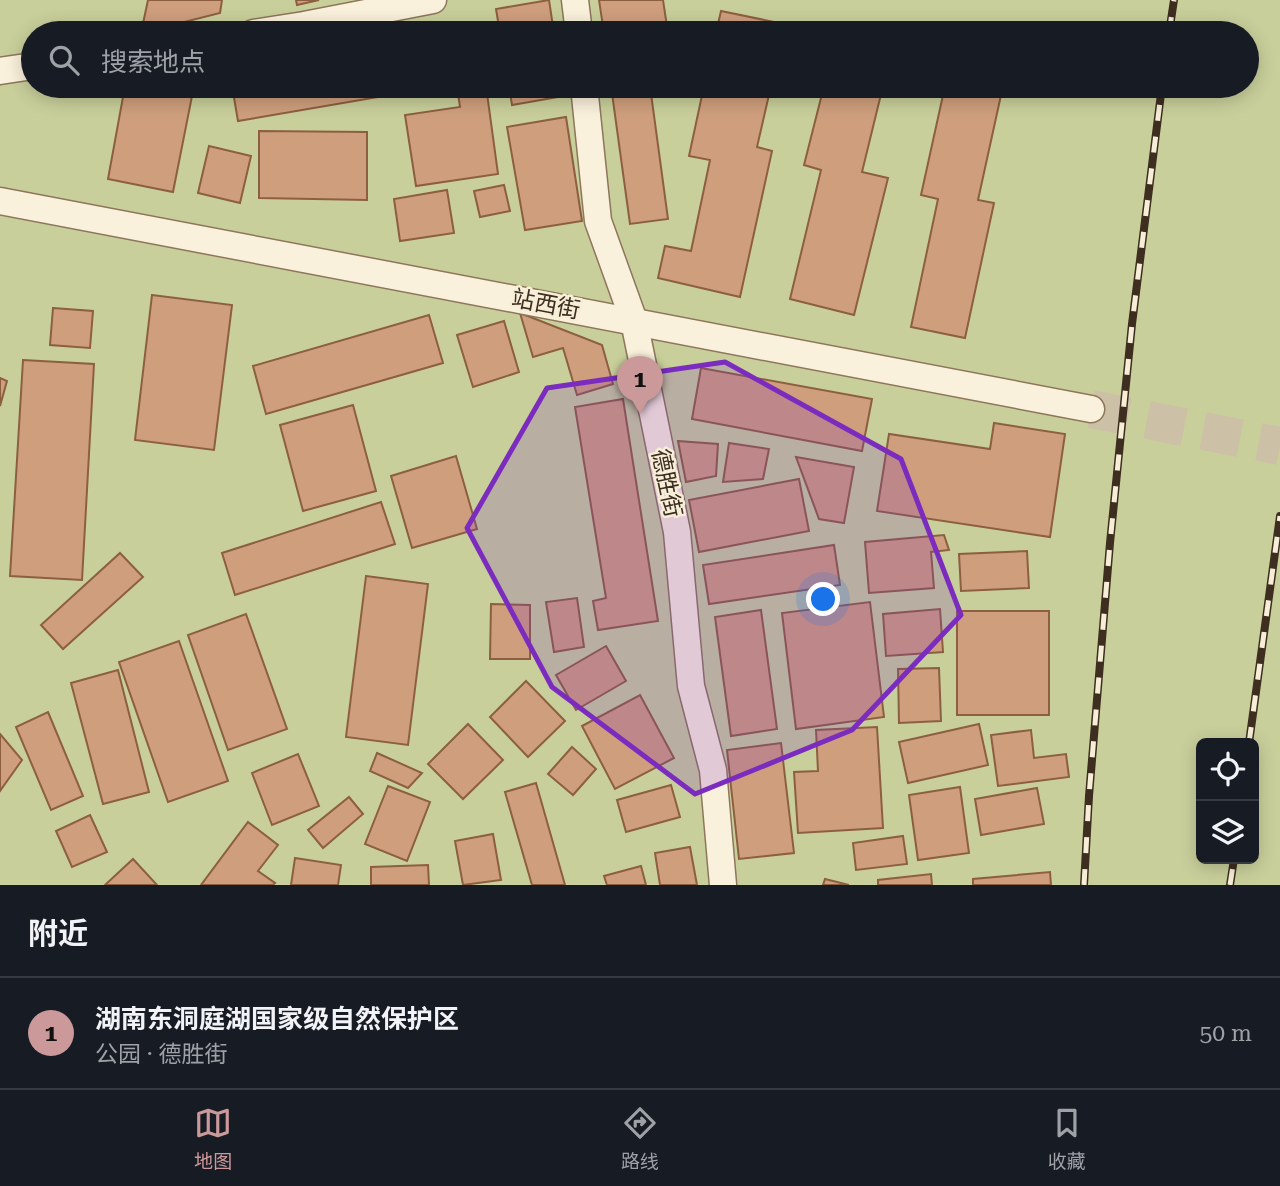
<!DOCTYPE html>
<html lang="zh">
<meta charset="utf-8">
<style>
body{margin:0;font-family:"Roboto Serif","Noto Sans SC",serif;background:#242831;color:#f1f3f6}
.controls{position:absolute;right:21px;bottom:21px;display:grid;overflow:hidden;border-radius:10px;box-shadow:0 4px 18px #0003}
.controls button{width:63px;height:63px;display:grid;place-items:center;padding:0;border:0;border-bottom:2px solid #363941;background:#171b24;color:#f1f3f6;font:35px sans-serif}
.you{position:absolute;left:824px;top:600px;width:24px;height:24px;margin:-18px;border:5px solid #fff;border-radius:50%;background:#1a73e8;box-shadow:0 0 0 10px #1a73e833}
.badge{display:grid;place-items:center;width:46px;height:46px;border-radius:50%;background:#cc999b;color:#111;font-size:23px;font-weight:700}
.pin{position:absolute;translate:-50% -58px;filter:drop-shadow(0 2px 4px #0008)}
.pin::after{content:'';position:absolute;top:37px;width:24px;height:21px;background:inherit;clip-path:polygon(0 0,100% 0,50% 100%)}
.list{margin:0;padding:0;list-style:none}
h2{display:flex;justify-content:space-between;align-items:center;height:91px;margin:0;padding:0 28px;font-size:30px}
h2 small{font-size:23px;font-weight:400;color:#9ea1a6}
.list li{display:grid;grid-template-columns:46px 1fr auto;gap:21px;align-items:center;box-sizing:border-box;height:112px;padding:0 28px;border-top:2px solid #363941}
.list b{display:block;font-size:26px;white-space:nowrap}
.list p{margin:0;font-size:23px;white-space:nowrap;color:#9ea1a6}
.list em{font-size:23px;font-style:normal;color:#9ea1a6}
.icon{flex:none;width:38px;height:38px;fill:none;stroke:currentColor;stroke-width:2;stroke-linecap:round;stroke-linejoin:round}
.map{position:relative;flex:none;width:1280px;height:885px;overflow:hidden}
.search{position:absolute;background:#171b24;box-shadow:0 4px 18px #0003;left:21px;right:21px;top:21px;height:77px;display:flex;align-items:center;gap:18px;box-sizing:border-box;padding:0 24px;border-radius:38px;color:#9ea1a6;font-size:26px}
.sheet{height:203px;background:#171b24}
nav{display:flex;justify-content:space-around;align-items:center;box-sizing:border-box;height:98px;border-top:2px solid #363941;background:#171b24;font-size:19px;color:#9ea1a6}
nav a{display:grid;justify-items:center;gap:4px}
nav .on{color:#cc999b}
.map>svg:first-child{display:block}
.green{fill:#c9cf9b;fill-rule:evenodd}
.building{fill:#cf9f7d;stroke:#8d5f41;stroke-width:2}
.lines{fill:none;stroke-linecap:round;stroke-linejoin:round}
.secondary-tunnel{stroke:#ccc0a6;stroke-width:38;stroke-dasharray:38 19;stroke-linecap:butt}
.minor-casing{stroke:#8d765c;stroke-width:29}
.minor{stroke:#faf1dc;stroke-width:26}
.rail-casing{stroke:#3d2e20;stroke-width:8}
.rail{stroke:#f7eed8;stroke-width:5;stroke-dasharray:16;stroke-linecap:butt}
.marked{fill:#7b2cbf;fill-opacity:0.2;stroke:#7b2cbf;stroke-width:5;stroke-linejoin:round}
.labels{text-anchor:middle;stroke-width:5;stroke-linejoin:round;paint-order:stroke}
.street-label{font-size:23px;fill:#3d2e20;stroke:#f7eed8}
</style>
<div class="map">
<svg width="1280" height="885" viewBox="0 0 1280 885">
<rect width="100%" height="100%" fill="#f0e4c8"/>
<path class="green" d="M0,0H1280V885H0ZM33,33H1247V86H33ZM1201,743H1254V859H1201Z"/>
<g class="building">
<polygon points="148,0 222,0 220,13 141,33"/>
<polygon points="296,0 319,0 297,5"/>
<polygon points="549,0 554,33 500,33 496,9"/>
<polygon points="599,0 663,0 668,33 604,33"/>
<polygon points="721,11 784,24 782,33 716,33"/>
<polygon points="432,25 433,33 385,33"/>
<polygon points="838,27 862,33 836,33"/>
<polygon points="125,86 194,86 173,192 108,179"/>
<polygon points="232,86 442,86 238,121"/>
<polygon points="457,86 486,86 498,174 416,186 405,115 460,107"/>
<polygon points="509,86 563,86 564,96 512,105"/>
<polygon points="611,86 650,86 668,219 630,224"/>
<polygon points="704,86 771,86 757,147 772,151 740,297 658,278 665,246 691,251 710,160 689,156"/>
<polygon points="824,86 883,86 862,172 888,178 854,315 790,299 821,170 804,165"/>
<polygon points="945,86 1003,86 978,200 994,203 965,338 911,327 938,199 921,195"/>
<polygon points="566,117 582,221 525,230 507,127"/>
<polygon points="259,131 367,132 367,200 259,198"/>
<polygon points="209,146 251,156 240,203 198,193"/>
<polygon points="504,185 510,211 480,217 474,191"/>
<polygon points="447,190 454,233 400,241 394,199"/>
<polygon points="152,295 232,305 214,450 135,440"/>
<polygon points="53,308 93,311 90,348 50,345"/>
<polygon points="520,313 602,345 613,384 577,395 563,348 533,357"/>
<polygon points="429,315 443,363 266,414 253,366"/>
<polygon points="504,321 519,372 473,387 457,335"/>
<polygon points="23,360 94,364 82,580 10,576"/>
<polygon points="701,368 872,399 862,451 692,419"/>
<polygon points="0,378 7,381 0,406"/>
<polygon points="623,399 658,621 598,630 593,601 606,598 575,407"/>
<polygon points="353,405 376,491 303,511 280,425"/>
<polygon points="994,423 1065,434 1050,537 877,511 889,434 990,449"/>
<polygon points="678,441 718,444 716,476 686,482"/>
<polygon points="729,443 769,449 763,479 723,482"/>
<polygon points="456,456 477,529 412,548 391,476"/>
<polygon points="796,457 854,467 844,523 819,519"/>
<polygon points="799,479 809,531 699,552 689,500"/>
<polygon points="381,502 395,544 235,595 222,553"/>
<polygon points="944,535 949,550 931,552 934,588 869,593 865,542"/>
<polygon points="834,545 840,585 709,604 703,565"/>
<polygon points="1027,551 1029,588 961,591 959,554"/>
<polygon points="120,553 143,577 63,649 41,625"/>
<polygon points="366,576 428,584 408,745 346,737"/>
<polygon points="577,598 584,647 554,652 546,602"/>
<polygon points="870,602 884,717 796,729 782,613"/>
<polygon points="491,604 530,605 530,659 490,659"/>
<polygon points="940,609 943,652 886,656 883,614"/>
<polygon points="761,610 777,729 731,736 715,617"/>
<rect x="957" y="611" width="92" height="104"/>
<polygon points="246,614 287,729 228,750 188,635"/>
<polygon points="179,641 228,781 168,802 119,662"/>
<polygon points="606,646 626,681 576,710 556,675"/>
<polygon points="939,668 941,721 899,723 898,669"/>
<polygon points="118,670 149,792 103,804 71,683"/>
<polygon points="526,681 565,721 528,757 490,717"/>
<polygon points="640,695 674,758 615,789 582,726"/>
<polygon points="48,712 83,796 51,810 16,727"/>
<polygon points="468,724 503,760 463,799 428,764"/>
<polygon points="979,724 988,765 908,783 899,742"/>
<polygon points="877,727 883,828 798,833 794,772 818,771 816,730"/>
<polygon points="1031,730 1034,758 1066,754 1069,777 998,786 991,735"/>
<polygon points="0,734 22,760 0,791"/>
<polygon points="781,743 794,853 739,859 727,750"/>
<polygon points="572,747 596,769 573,795 548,774"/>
<polygon points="377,753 422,773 408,788 370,771"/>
<polygon points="298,754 319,806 272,825 252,773"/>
<polygon points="536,783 565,885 532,885 505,792"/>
<polygon points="671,785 680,817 626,832 617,800"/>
<polygon points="388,786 430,802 407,861 365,844"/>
<polygon points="960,787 969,853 918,860 909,795"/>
<polygon points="1037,788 1044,824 981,835 975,799"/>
<polygon points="349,797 363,814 323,848 308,830"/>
<polygon points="90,815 107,852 72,867 56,831"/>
<polygon points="248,822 278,845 258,871 275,883 273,885 201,885"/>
<polygon points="493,834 501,880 463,885 455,841"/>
<polygon points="903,836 907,864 856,870 853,843"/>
<polygon points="690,847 697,885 660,885 655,853"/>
<polygon points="295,858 341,865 338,885 291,885"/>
<polygon points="133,859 157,885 105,885"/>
<polygon points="428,865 429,885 371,885 371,867"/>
<polygon points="641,866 646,885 607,885 604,876"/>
<polygon points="1050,872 1051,885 973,885 973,879"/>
<polygon points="931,874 932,885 878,885 878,880"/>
<polygon points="825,879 849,885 823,885"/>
</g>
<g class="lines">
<polyline class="secondary-tunnel" points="1091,409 1280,446"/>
<g class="minor-casing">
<g id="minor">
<polyline points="575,0 579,33"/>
<polyline points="253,33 304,25 433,0"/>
<polyline points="0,71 33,66"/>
<polyline points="584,86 598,221 634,321 677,532 691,686 713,770 723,885"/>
<polyline points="0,201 1091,409"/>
</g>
</g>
<use href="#minor" class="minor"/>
<g class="rail-casing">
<g id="rail">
<polyline points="1169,33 1174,0"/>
<polyline points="1249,743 1280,516"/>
<polyline points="1084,885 1089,796 1110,543 1132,324 1162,86"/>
<polyline points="1230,885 1234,859"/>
</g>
</g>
<use href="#rail" class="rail"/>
</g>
<path class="marked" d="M725,362L901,459L961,615L852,730L695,794L552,687L467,528L547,388Z"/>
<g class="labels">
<g class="street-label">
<text transform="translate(546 304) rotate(11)" y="8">站西街</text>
<text transform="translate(667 483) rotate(78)" y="8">德胜街</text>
</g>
</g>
</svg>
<div class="controls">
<button><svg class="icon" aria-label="locate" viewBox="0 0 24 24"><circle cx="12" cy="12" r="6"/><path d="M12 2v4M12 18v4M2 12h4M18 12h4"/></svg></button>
<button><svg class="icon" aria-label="layers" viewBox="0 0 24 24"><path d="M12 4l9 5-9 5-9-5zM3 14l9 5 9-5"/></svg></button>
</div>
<div class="you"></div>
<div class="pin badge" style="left:640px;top:414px">1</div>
<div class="search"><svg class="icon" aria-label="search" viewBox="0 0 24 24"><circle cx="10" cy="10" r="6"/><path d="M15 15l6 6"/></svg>搜索地点</div>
</div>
<section class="sheet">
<h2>附近<small></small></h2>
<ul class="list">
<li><span class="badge">1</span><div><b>湖南东洞庭湖国家级自然保护区</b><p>公园 · 德胜街</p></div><em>50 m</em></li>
</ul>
</section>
<nav>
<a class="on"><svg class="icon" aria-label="map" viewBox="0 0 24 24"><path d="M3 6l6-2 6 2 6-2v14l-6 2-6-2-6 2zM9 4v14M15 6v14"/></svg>地图</a>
<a><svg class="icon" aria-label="directions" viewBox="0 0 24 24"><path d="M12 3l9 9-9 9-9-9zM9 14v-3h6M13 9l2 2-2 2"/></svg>路线</a>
<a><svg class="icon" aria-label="saved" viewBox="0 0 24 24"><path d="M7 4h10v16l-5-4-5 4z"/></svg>收藏</a>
</nav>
